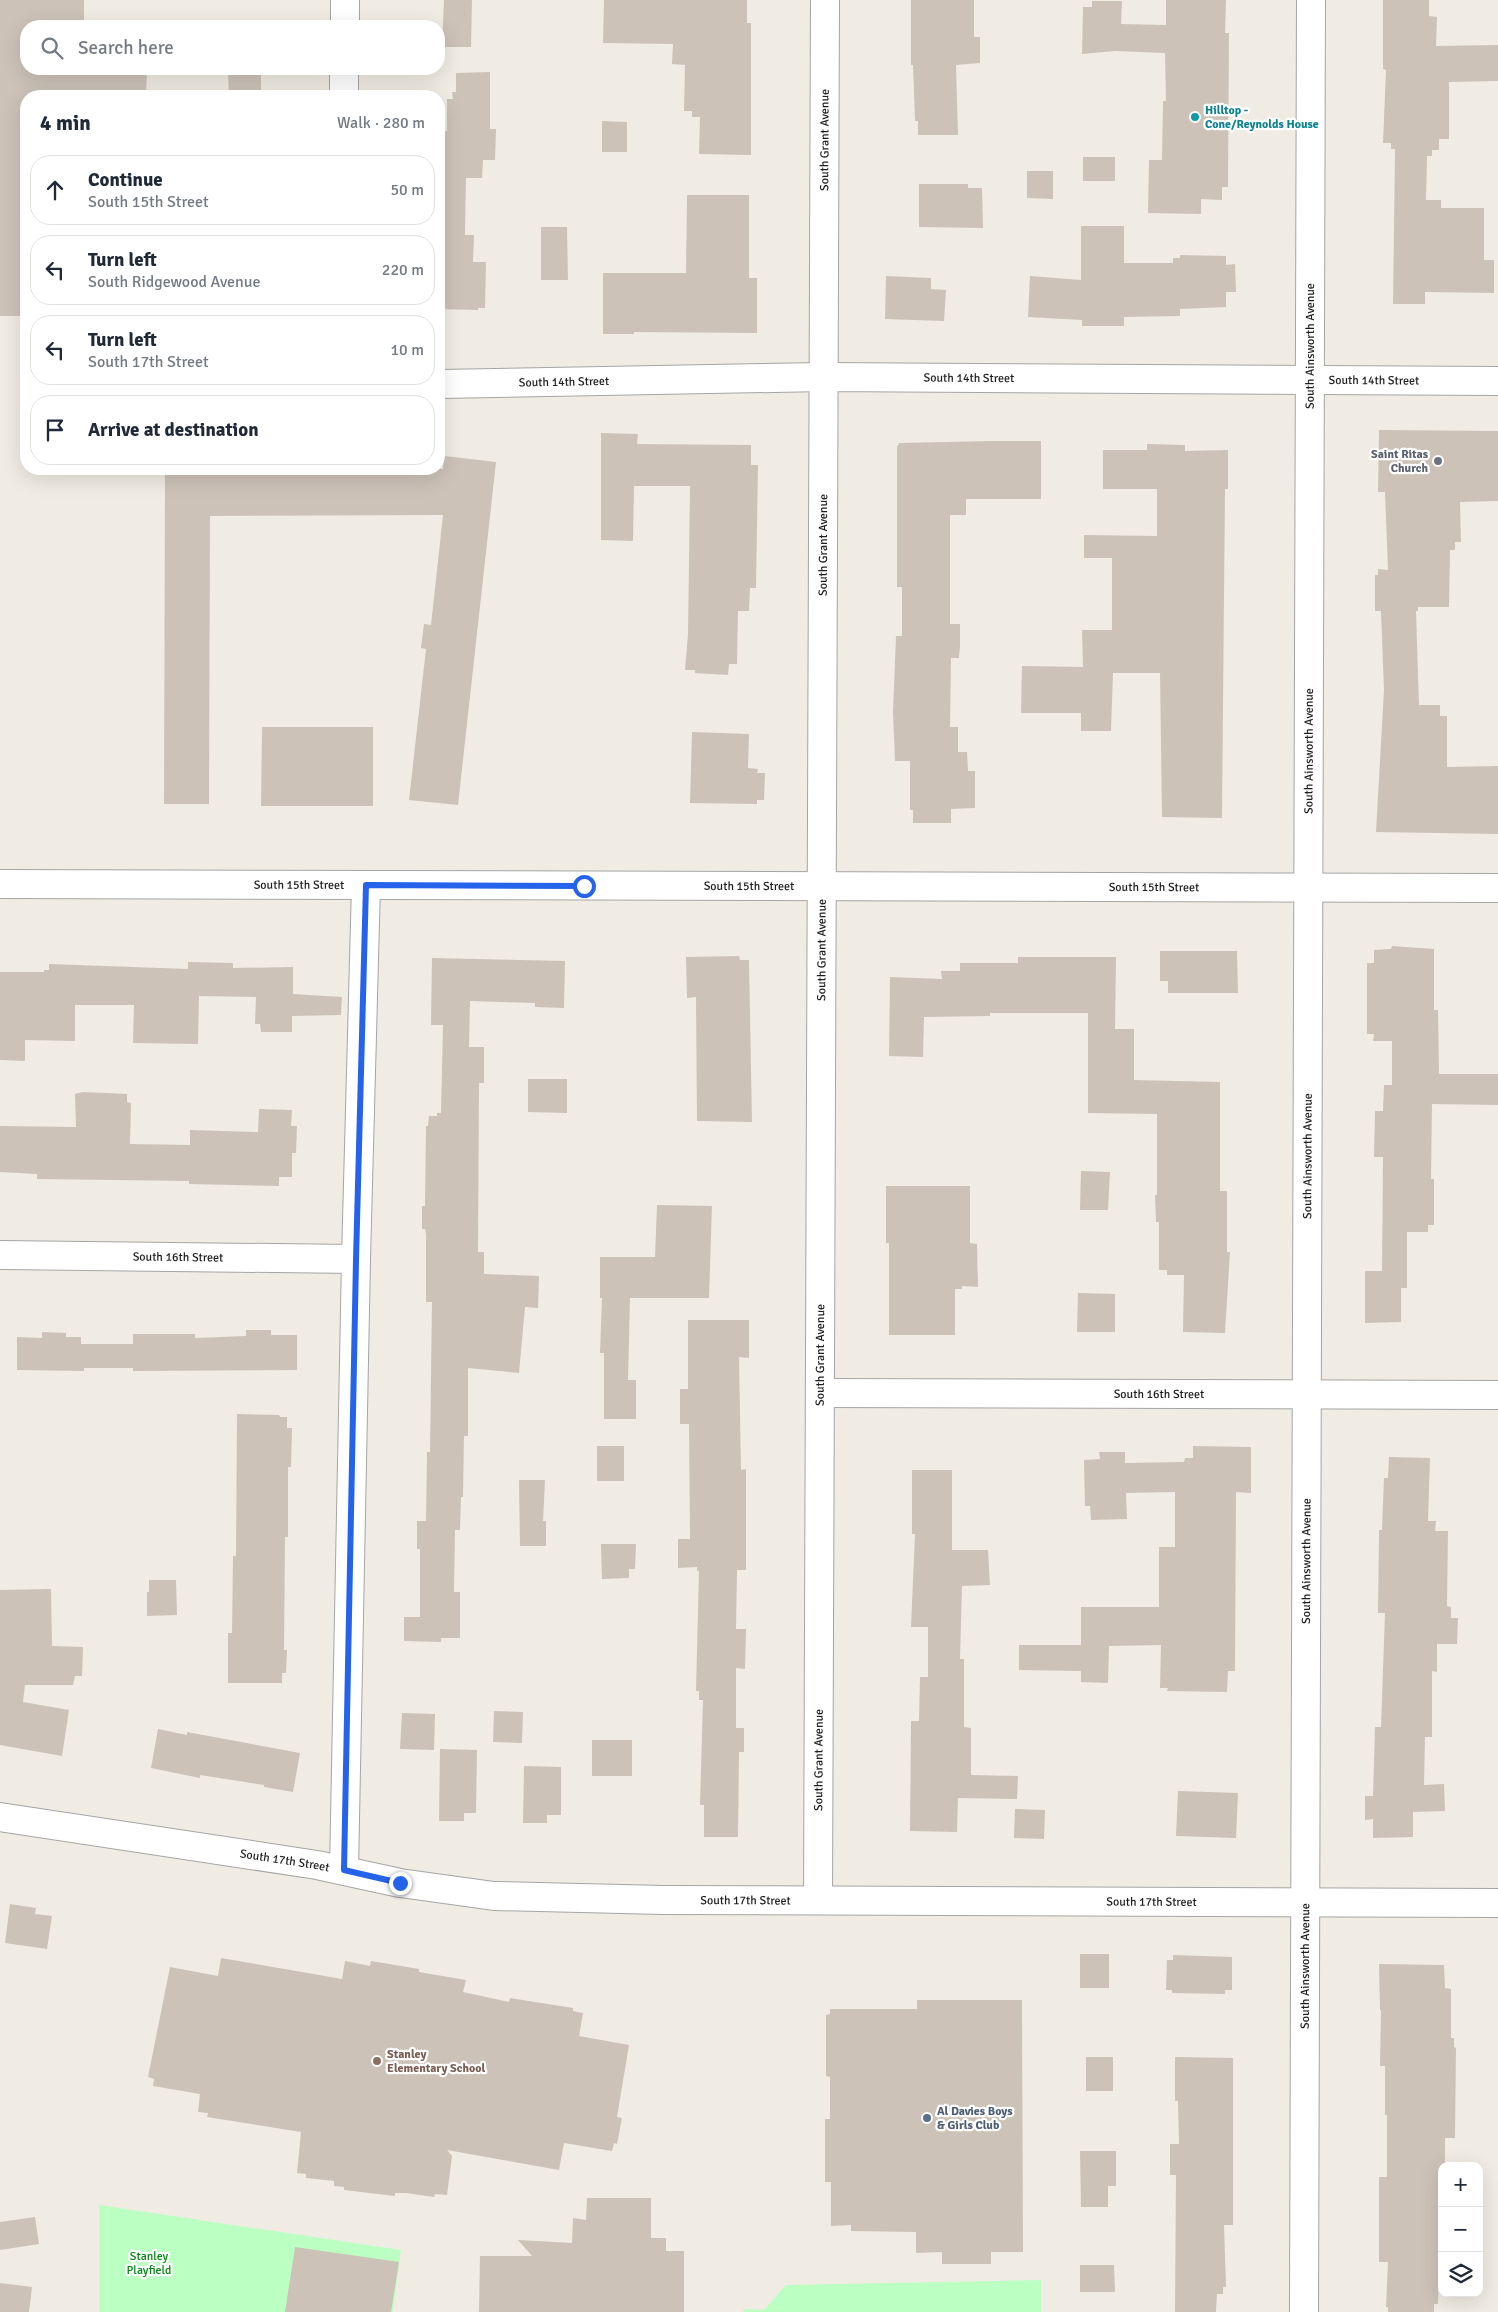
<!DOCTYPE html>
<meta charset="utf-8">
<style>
body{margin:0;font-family:Signika,sans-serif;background:#f2f2f3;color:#1f2937}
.controls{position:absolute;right:15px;bottom:15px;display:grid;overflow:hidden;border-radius:10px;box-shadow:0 5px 20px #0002}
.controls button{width:45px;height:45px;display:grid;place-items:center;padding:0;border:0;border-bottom:1px solid #e0e1e3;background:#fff;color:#1f2937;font:25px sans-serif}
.stop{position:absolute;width:15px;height:15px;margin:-11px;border:4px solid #2563eb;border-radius:50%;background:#fff}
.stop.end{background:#2563eb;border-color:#fff;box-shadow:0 1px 5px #0008}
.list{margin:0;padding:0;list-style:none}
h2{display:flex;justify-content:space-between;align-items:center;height:65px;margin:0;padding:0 20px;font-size:21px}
h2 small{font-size:16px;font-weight:400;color:#747a83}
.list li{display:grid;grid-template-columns:32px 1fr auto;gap:15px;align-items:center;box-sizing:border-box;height:70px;margin:0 10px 10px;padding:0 10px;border:1px solid #e0e1e3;border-radius:20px}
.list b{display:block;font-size:19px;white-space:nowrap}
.list p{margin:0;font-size:16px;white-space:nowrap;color:#747a83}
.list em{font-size:16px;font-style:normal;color:#747a83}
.icon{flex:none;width:28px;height:28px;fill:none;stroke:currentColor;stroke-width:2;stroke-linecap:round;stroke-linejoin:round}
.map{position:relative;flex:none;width:1498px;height:2312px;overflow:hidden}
.search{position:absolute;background:#fff;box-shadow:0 5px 20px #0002;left:20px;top:20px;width:425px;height:55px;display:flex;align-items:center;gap:12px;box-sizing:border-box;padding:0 18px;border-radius:20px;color:#747a83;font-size:19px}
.panel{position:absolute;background:#fff;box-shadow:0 5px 20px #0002;left:20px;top:90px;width:425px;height:385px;border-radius:20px}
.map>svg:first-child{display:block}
.park{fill:#bbffc3}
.building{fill:#ccc2b8}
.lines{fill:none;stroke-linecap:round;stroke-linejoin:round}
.minor-casing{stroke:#a5a5a5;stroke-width:30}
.tertiary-casing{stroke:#a5a5a5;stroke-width:30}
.minor{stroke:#fff;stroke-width:28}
.tertiary{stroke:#fff;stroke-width:28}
.route{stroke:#2563eb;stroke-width:6}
.culture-dot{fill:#0f9aa8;stroke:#fff;stroke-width:2}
.worship-dot{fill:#6b7280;stroke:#fff;stroke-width:2}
.education-dot{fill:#8d6e63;stroke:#fff;stroke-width:2}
.service-dot{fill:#5c6f8a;stroke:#fff;stroke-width:2}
.labels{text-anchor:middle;stroke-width:4.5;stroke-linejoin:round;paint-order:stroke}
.culture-label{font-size:12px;font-weight:bold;fill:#0d838f;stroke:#fff;text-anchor:start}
.street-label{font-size:12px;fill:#1e1e1e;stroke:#fff}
.worship-label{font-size:12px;font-weight:bold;fill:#5b616d;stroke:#fff;text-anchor:end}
.education-label{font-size:12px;font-weight:bold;fill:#785e54;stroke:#fff;text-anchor:start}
.service-label{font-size:12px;font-weight:bold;fill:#4e5e75;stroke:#fff;text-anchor:start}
.park-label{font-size:12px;fill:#081;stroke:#fff}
</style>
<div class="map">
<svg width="1498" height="2312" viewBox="0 0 1498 2312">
<rect width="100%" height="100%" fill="#f0ece3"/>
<g class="park">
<polygon points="99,2205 401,2250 393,2312 99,2312"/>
<polygon points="1041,2280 1041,2312 743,2312 744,2309 764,2310 786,2285"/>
</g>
<g class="building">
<polygon points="0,0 84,0 84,26 26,26 26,69 147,69 146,95 84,92 84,96 25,96 23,316 0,316"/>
<polygon points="444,0 472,0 471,47 442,47"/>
<polygon points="604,0 747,0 747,23 751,23 751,155 699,154 700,117 692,117 692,111 684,111 685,65 672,64 673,44 603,43"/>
<polygon points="911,0 974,0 974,37 980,37 980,63 956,65 958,135 918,135 918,121 915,121 913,65 911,65"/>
<polygon points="1166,0 1226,0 1225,33 1229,33 1228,187 1222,187 1222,200 1201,199 1201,214 1148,213 1149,160 1162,160 1163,101 1166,101 1165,53 1115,51 1082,54 1083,7 1092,7 1092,1 1122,1 1121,24 1166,25"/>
<polygon points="1383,0 1429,0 1429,16 1437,17 1436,46 1498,45 1498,81 1449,82 1449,139 1439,139 1439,150 1432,150 1432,156 1427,156 1426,200 1441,200 1441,208 1484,208 1484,260 1494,260 1494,293 1425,292 1425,304 1393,304 1395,149 1391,149 1391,143 1383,143 1386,70 1383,69"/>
<polygon points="261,72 261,96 229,96 228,73"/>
<polygon points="490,72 490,129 496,129 495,160 483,160 482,178 466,178 465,235 474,235 473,262 486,262 485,308 478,308 478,310 440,309 439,131 447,131 447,99 453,99 452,92 456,92 456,73"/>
<polygon points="602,121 627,122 627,152 602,152"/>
<rect x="1083" y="157" width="32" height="24"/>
<polygon points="1027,171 1053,171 1053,199 1027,198"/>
<polygon points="919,184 968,184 968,188 982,188 983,228 919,227"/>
<polygon points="687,195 749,195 749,278 757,278 757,333 634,332 634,334 603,334 603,273 686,273"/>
<polygon points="1081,226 1124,226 1124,263 1173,263 1173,258 1180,258 1180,255 1226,256 1226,265 1235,264 1236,292 1226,292 1226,307 1180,309 1180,316 1124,317 1124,326 1082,326 1082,320 1028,317 1030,276 1081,280"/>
<polygon points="541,227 567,227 568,280 541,280"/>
<polygon points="886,276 931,278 931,289 946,290 944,321 885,319"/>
<polygon points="1379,430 1498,431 1498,501 1460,502 1461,542 1455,542 1455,550 1450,550 1449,607 1418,607 1418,611 1416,611 1419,705 1440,705 1440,716 1447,716 1447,767 1498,766 1498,834 1376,832 1384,690 1381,611 1375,611 1375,575 1378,575 1378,569 1388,570 1385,492 1378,492"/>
<polygon points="601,433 638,434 637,444 751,445 751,465 758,465 756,588 750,588 749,611 738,611 737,664 729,664 728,675 695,673 695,670 685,670 688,634 690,486 634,486 633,541 601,540"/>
<polygon points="993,441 1041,441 1041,499 966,499 966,515 950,515 950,624 960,624 960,646 959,658 951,658 950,727 958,727 958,752 967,752 968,771 975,771 975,808 951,809 951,823 913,823 913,810 910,810 910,761 895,761 893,712 896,636 902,636 902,587 897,587 897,447 899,443"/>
<polygon points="1147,444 1185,445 1185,451 1228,450 1228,489 1225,489 1222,818 1162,817 1160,673 1113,673 1111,731 1081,731 1081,713 1021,713 1022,666 1083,667 1082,630 1112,630 1112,558 1084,558 1084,535 1157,536 1157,489 1103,489 1103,450 1147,450"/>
<polygon points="444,456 496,462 458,805 409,800 426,649 421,648 424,624 431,625 443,515 210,516 209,804 164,804 165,469 443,469"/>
<polygon points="262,727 373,727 373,806 261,806"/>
<polygon points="692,732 749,734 748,768 758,769 757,773 765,773 764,800 757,800 757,804 690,803"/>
<polygon points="1392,946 1434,949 1434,1010 1438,1010 1439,1074 1498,1074 1498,1105 1432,1104 1431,1179 1434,1179 1434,1225 1428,1225 1428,1232 1407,1232 1407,1288 1401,1288 1401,1322 1365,1323 1365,1271 1382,1271 1383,1157 1374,1157 1375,1111 1383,1111 1384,1085 1392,1085 1392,1041 1373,1041 1374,1034 1367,1034 1367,963 1374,963 1374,950 1391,949"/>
<polygon points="1160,951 1237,951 1238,993 1168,993 1168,981 1160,981"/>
<polygon points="739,956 740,960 749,960 752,1122 697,1121 696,997 687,998 686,957"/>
<polygon points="1018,957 1116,957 1115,1029 1134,1029 1134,1080 1220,1082 1220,1191 1227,1191 1227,1252 1230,1252 1225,1333 1183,1332 1184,1275 1167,1275 1167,1270 1159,1270 1159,1222 1156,1222 1155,1195 1157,1195 1157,1114 1088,1113 1088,1013 990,1013 990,1016 924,1017 923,1057 889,1056 890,977 942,979 941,971 960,971 960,963 1018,963"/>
<polygon points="432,958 565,961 564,1008 535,1007 535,1003 470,1001 469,1047 484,1047 484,1083 479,1083 478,1252 484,1252 484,1274 539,1276 538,1308 525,1307 519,1373 468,1368 468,1436 464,1436 463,1497 461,1497 460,1530 455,1530 454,1592 460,1592 460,1638 441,1638 441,1642 404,1641 404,1617 420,1617 420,1549 417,1549 417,1521 426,1521 427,1452 430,1452 432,1302 426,1302 426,1234 425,1229 422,1229 422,1206 425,1206 426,1126 428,1126 429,1116 437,1116 437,1113 441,1113 443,1025 431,1025"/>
<polygon points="188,962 233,963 233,968 293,967 293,994 342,997 341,1015 292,1016 292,1032 261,1032 260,1024 255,1024 256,997 199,996 198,1044 133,1043 134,1005 75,1005 75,1041 25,1040 25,1061 0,1060 0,972 44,972 44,970 49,970 49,964 188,969"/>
<polygon points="528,1079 567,1079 567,1113 528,1112"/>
<polygon points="83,1092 127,1094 127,1102 131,1103 130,1144 190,1145 190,1130 258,1132 259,1109 292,1110 291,1126 297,1126 296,1153 292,1153 292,1177 279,1177 279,1186 189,1184 189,1181 37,1179 37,1174 0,1172 0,1126 76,1127 75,1094"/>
<polygon points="1081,1171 1110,1172 1108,1210 1080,1210"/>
<polygon points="886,1186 970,1186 970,1243 977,1244 978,1287 962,1286 962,1289 955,1289 955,1335 889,1335 889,1243 886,1243"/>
<polygon points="657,1205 712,1206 709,1298 630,1298 628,1380 636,1380 636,1419 604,1419 604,1353 600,1353 602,1298 600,1298 600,1257 655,1257"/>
<polygon points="1078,1293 1115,1294 1115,1332 1077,1332"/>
<polygon points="688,1320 749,1320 749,1358 739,1357 741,1470 746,1469 746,1570 737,1570 736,1629 746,1629 745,1669 736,1668 736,1728 744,1728 744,1752 739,1752 738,1837 704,1837 704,1805 700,1805 703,1700 699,1700 699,1691 696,1691 699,1571 697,1571 697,1567 678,1568 678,1539 690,1539 689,1424 680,1424 680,1389 688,1389"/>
<polygon points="246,1330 271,1330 271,1335 297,1335 297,1370 133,1371 133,1368 84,1368 84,1371 17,1370 17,1337 42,1338 42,1332 66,1333 66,1337 81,1337 81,1344 133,1344 133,1334 195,1334 195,1338 246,1336"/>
<polygon points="237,1414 279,1415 280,1417 287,1417 287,1428 292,1428 291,1467 288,1467 288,1537 285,1537 284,1650 287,1650 286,1673 282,1673 282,1683 228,1683 228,1633 232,1633 233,1556 236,1556"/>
<rect x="597" y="1446" width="27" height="35"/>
<polygon points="1193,1446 1251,1447 1251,1493 1236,1492 1235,1671 1228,1671 1227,1692 1167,1691 1168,1688 1160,1688 1161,1645 1109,1646 1108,1683 1081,1682 1081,1671 1019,1670 1019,1645 1081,1645 1081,1607 1159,1607 1159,1547 1175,1547 1175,1492 1126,1493 1127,1519 1091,1520 1090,1506 1085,1506 1084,1460 1100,1459 1099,1452 1125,1452 1125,1463 1184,1462 1185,1458 1193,1458"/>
<polygon points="1389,1457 1430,1458 1428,1521 1436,1521 1435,1531 1448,1531 1447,1606 1451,1607 1451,1618 1458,1618 1457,1644 1437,1644 1437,1672 1432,1671 1432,1737 1425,1737 1424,1785 1444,1784 1445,1811 1413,1812 1413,1837 1373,1838 1373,1819 1365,1820 1365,1796 1373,1796 1375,1727 1381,1727 1385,1613 1378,1613 1379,1530 1382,1530 1384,1478 1388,1478"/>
<polygon points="912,1470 952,1470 952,1550 988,1550 990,1585 962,1586 960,1659 964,1659 964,1727 971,1728 971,1775 1018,1776 1017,1799 958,1798 957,1832 910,1831 911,1721 919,1721 920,1677 928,1677 928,1627 911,1627 915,1534 912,1534"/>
<polygon points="519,1480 545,1480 543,1521 546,1521 546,1546 520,1546"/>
<polygon points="601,1544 636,1544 635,1569 629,1569 629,1578 602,1579"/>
<polygon points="149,1580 176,1580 177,1615 147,1616 147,1592 149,1592"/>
<polygon points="51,1589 52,1646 83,1647 82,1676 75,1676 73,1685 25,1685 23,1702 69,1710 62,1756 0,1745 0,1590"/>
<polygon points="494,1711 523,1712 522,1743 493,1742"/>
<polygon points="402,1713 435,1714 434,1750 400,1749"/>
<polygon points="158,1729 187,1735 187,1732 300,1753 293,1792 264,1787 264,1785 200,1775 200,1778 151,1768"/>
<rect x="592" y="1740" width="40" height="36"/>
<polygon points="440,1749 477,1750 476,1813 464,1813 464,1821 439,1821"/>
<polygon points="524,1766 561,1767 561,1815 547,1815 547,1823 523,1823"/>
<polygon points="1178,1791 1238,1793 1236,1838 1176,1836"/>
<polygon points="1015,1809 1045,1810 1044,1839 1014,1838"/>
<polygon points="10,1904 36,1908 35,1914 52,1916 47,1949 5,1943"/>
<rect x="1080" y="1954" width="29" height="34"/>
<polygon points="1173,1955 1232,1957 1232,1990 1225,1990 1225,1994 1172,1993 1172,1990 1166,1990 1167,1960 1173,1960"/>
<polygon points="221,1958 342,1979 345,1961 370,1966 371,1961 419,1969 419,1972 466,1980 463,1992 509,2002 510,1998 573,2008 573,2011 583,2013 579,2036 629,2045 617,2117 622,2118 617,2144 614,2143 612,2151 564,2143 559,2170 447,2150 452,2156 447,2195 435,2194 434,2197 406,2193 395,2193 395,2196 344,2190 344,2187 334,2186 334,2181 306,2178 306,2174 297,2173 301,2132 207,2117 208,2113 198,2112 200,2094 153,2086 154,2079 148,2077 170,1967 218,1976"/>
<polygon points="1379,1964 1444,1965 1445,1988 1451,1989 1451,2038 1454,2038 1454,2047 1456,2048 1455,2138 1445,2138 1445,2166 1442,2166 1442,2263 1439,2263 1438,2304 1434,2304 1434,2312 1388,2312 1388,2307 1386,2307 1388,2262 1379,2262 1379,2177 1387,2177 1387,2115 1385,2115 1385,2066 1380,2066 1381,2010 1380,2010"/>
<polygon points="917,2000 1022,2000 1023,2252 991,2252 991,2264 942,2264 942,2252 916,2253 916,2232 851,2231 851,2225 831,2226 831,2182 825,2182 825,2119 830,2119 830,2077 826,2076 826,2015 830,2014 830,2009 917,2009"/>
<rect x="1086" y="2057" width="27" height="34"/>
<polygon points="1175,2057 1233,2058 1233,2225 1224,2225 1226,2287 1223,2287 1223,2294 1217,2294 1216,2312 1175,2312 1176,2175 1170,2175 1170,2144 1179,2144 1178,2101 1175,2101"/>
<polygon points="1080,2151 1116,2151 1116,2186 1108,2186 1108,2207 1081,2207"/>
<polygon points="587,2198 651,2198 651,2238 666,2238 666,2251 684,2251 684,2312 479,2312 480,2256 532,2256 518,2240 572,2243 573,2218 586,2220"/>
<polygon points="35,2217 39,2244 0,2250 0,2222"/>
<polygon points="295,2247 399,2262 391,2312 285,2312"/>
<polygon points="1080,2265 1114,2265 1115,2292 1080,2292"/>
<polygon points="0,2283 32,2287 29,2312 0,2312"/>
</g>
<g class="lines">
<g class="minor-casing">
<g id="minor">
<polyline points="345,26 345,0"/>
<polyline points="344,96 344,69"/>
<path id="s1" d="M439,384L824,377L1498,381"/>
<path id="s2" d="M0,1255L356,1259"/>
<path id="s3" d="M820,1393L1498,1395"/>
<path id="s4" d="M0,1817L317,1865L400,1883L494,1896L663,1900L1498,1903"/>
<polyline points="344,1870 356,1259 366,885"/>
<path id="s5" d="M818,1900L825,0"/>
<path id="s6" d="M1304,2312L1311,0"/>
</g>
</g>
<g class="tertiary-casing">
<g id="tertiary">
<path id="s7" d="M0,884L1498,888"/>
</g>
</g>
<use href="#minor" class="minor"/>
<use href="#tertiary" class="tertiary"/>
</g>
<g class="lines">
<polyline class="route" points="400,1883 344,1870 356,1260 366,885 584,886"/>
</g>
<circle class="culture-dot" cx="1195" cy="117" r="5"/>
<circle class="worship-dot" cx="1438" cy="461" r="5"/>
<circle class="education-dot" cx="377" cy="2061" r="5"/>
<circle class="service-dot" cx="927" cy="2118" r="5"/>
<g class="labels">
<g class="culture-label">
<text x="1205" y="114">Hilltop -<tspan x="1205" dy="14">Cone/Reynolds House</tspan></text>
</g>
<g class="street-label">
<text dy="4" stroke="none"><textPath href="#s5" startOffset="1760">South Grant Avenue</textPath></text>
<text dy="4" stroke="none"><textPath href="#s6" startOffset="1966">South Ainsworth Avenue</textPath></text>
<text dy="4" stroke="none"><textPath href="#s1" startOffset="530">South 14th Street</textPath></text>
<text dy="4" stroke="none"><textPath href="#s1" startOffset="935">South 14th Street</textPath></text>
<text dy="4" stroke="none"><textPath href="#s1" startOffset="125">South 14th Street</textPath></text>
<text dy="4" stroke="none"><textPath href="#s5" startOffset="1355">South Grant Avenue</textPath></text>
<text dy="4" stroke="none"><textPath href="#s6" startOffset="1561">South Ainsworth Avenue</textPath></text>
<text dy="4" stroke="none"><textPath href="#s7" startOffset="299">South 15th Street</textPath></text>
<text dy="4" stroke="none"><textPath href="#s7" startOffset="749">South 15th Street</textPath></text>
<text dy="4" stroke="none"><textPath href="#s7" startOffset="1154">South 15th Street</textPath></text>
<text dy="4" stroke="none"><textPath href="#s5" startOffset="950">South Grant Avenue</textPath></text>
<text dy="4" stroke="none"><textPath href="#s6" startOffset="1156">South Ainsworth Avenue</textPath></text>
<text dy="4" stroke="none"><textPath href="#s2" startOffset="178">South 16th Street</textPath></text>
<text dy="4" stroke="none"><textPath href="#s5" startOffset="545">South Grant Avenue</textPath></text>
<text dy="4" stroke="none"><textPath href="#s3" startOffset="339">South 16th Street</textPath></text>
<text dy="4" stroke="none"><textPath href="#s6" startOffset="751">South Ainsworth Avenue</textPath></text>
<text dy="4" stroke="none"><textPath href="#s5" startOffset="140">South Grant Avenue</textPath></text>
<text dy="4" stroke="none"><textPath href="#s4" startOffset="288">South 17th Street</textPath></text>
<text dy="4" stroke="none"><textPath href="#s4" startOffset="752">South 17th Street</textPath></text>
<text dy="4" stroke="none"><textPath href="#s4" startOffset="1158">South 17th Street</textPath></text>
<text dy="4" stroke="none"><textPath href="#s6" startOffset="346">South Ainsworth Avenue</textPath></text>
</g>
<g class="worship-label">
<text x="1428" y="458">Saint Ritas<tspan x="1428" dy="14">Church</tspan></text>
</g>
<g class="education-label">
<text x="387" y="2058">Stanley<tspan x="387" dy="14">Elementary School</tspan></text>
</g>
<g class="service-label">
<text x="937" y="2115">Al Davies Boys<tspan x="937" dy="14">&amp; Girls Club</tspan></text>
</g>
<g class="park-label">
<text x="149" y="2260">Stanley<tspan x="149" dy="14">Playfield</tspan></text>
</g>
</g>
</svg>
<div class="controls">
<button>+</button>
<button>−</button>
<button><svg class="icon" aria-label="layers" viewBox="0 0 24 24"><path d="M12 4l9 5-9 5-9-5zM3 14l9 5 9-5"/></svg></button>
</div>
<div class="stop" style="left:584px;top:886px"></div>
<div class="stop end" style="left:400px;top:1883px"></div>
<div class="search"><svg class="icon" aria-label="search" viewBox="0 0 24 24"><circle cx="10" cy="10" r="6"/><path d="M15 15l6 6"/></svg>Search here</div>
<section class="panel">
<h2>4 min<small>Walk · 280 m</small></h2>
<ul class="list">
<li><svg class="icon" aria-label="ahead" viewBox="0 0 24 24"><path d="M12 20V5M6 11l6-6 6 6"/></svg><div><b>Continue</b><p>South 15th Street</p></div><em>50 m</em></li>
<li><svg class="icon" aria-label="left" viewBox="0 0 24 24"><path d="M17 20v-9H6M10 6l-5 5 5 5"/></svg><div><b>Turn left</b><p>South Ridgewood Avenue</p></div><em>220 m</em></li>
<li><svg class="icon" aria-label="left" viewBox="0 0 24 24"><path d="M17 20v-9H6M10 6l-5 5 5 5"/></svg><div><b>Turn left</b><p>South 17th Street</p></div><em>10 m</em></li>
<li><svg class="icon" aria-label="arrive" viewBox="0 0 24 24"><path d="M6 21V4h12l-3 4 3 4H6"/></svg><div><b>Arrive at destination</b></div></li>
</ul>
</section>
</div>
